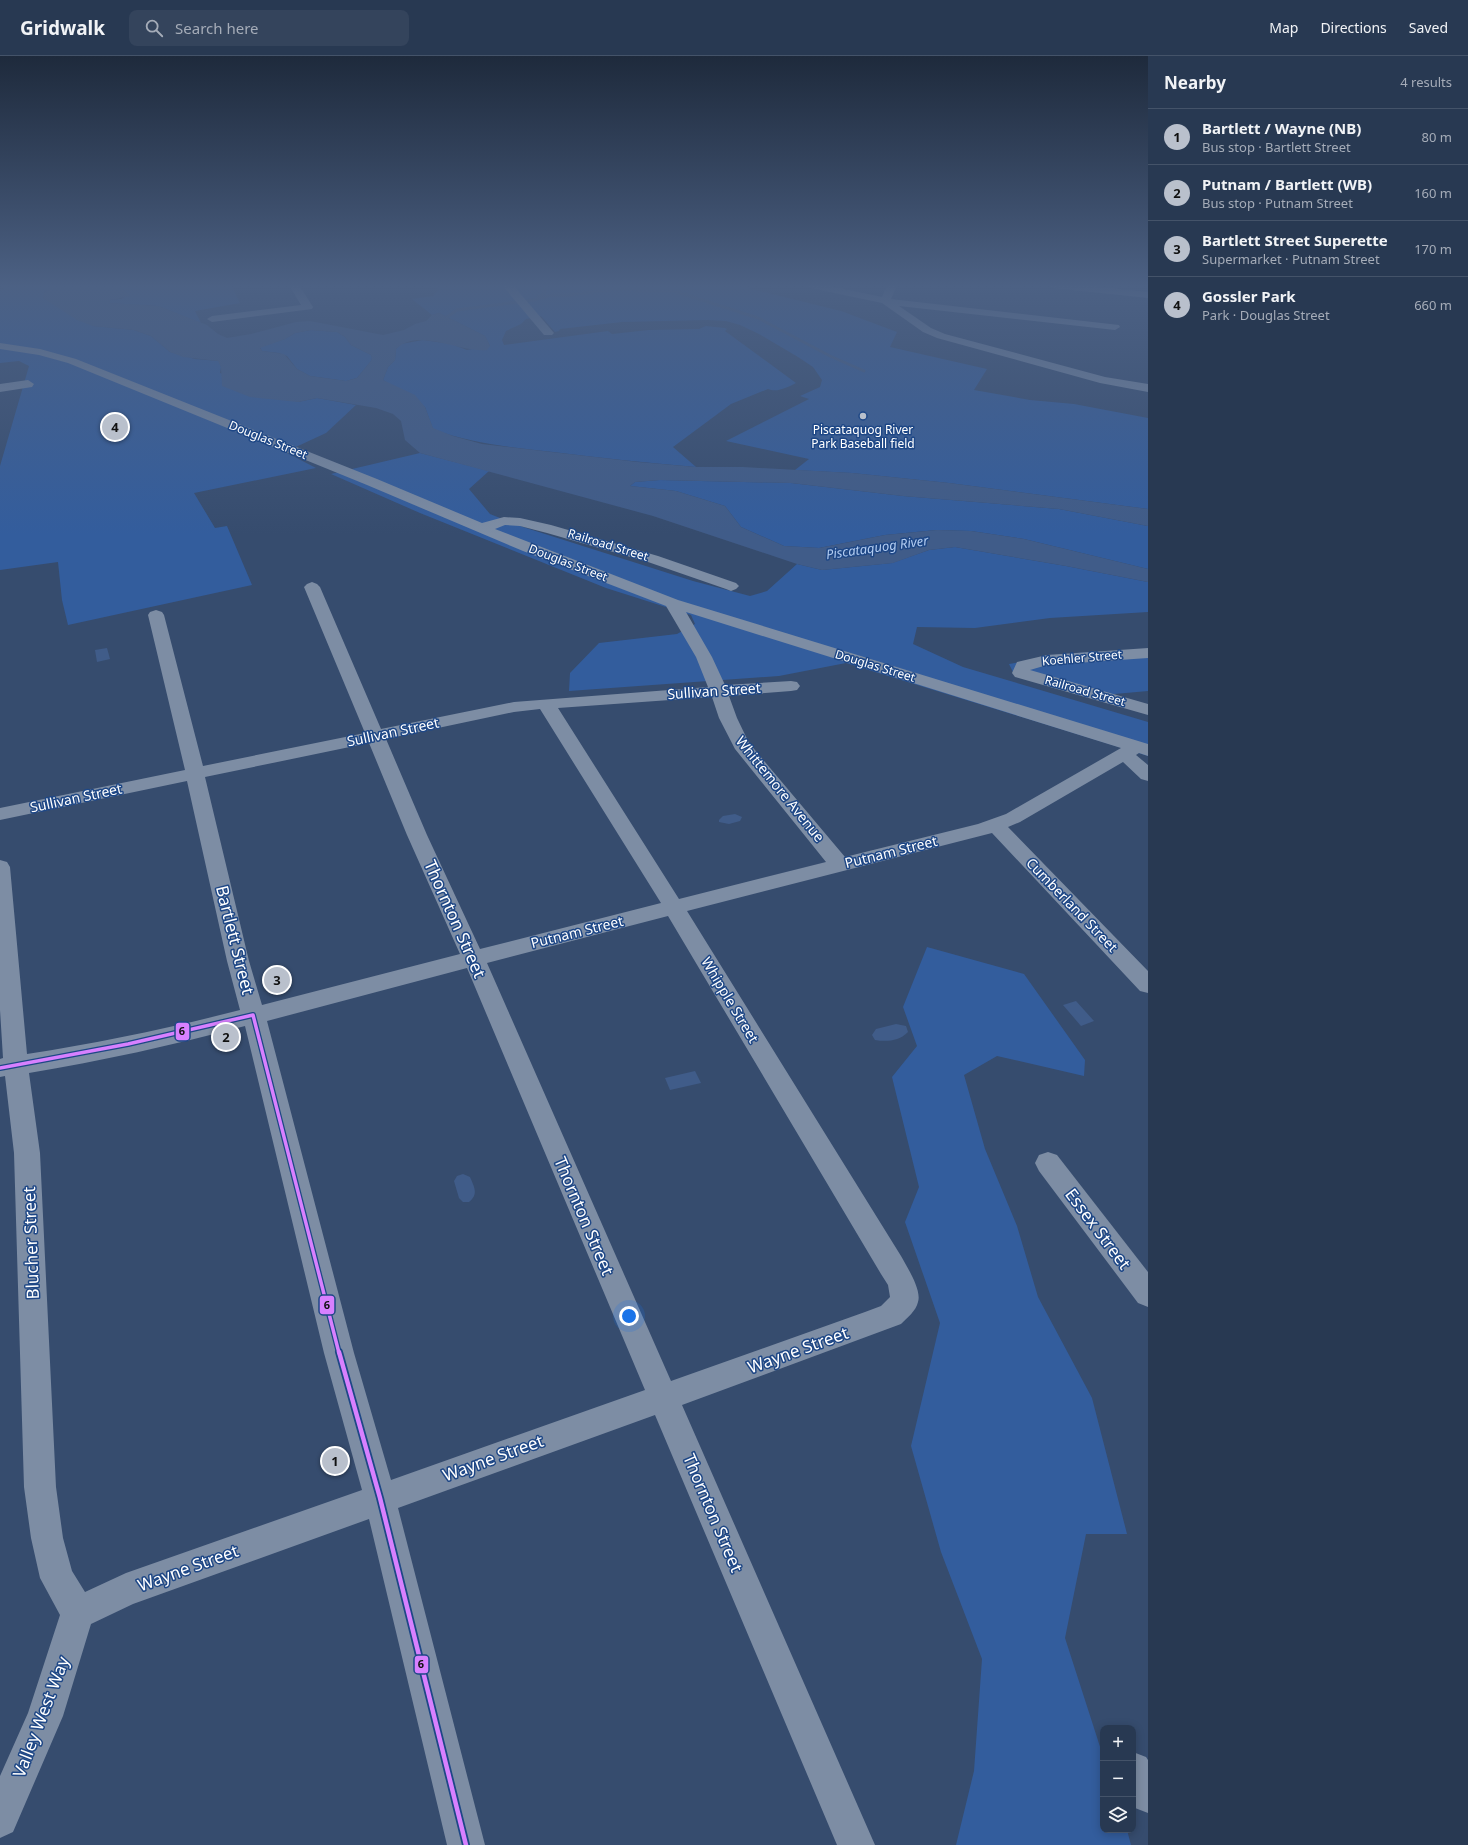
<!DOCTYPE html>
<meta charset="utf-8">
<style>
body{margin:0;font-family:"Noto Sans",sans-serif;background:#34445c;color:#f1f3f6}
.controls{position:absolute;right:12px;bottom:12px;display:grid;overflow:hidden;border-radius:8px;box-shadow:0 2px 10px #0003}
.controls button{width:36px;height:36px;display:grid;place-items:center;padding:0;border:0;border-bottom:1px solid #445369;background:#283952;color:#f1f3f6;font:20px sans-serif}
.you{position:absolute;left:629px;top:1260px;width:14px;height:14px;margin:-10px;border:3px solid #fff;border-radius:50%;background:#1a73e8;box-shadow:0 0 0 6px #1a73e833}
.badge{display:grid;place-items:center;width:26px;height:26px;border-radius:50%;background:#b9c0cc;color:#111;font-size:13px;font-weight:700}
.pin{position:absolute;translate:-50% -50%;border:2px solid #fff;box-shadow:0 1px 4px #0006}
.list{margin:0;padding:0;list-style:none}
h2{display:flex;justify-content:space-between;align-items:center;height:52px;margin:0;padding:0 16px;font-size:17px}
h2 small{font-size:13px;font-weight:400;color:#a5acb8}
.list li{display:grid;grid-template-columns:26px 1fr auto;gap:12px;align-items:center;box-sizing:border-box;height:56px;padding:0 16px;border-top:1px solid #445369}
.list b{display:block;font-size:15px;white-space:nowrap}
.list p{margin:0;font-size:13px;white-space:nowrap;color:#a5acb8}
.list em{font-size:13px;font-style:normal;color:#a5acb8}
.icon{flex:none;width:22px;height:22px;fill:none;stroke:currentColor;stroke-width:2;stroke-linecap:round;stroke-linejoin:round}
.map{position:relative;flex:none;width:1148px;height:1789px;overflow:hidden}
header{display:flex;align-items:center;gap:24px;box-sizing:border-box;height:56px;padding:0 20px;background:#283952;border-bottom:1px solid #445369}
header strong{font-size:19px}
nav{display:flex;gap:22px;margin-inline-start:auto;font-size:14px}
.search{width:280px;height:36px;background:#34445c;display:flex;align-items:center;gap:10px;box-sizing:border-box;padding:0 14px;border-radius:8px;color:#a5acb8;font-size:15px}
main{display:flex}
aside{flex:1;background:#283952}
.map>svg:first-child{display:block}
.green{fill:#335d9d}
.water{fill:#405c89;fill-rule:evenodd}
.lines{fill:none;stroke-linecap:round;stroke-linejoin:round}
.stream{stroke:#405c89;stroke-width:3}
.minor{fill:#7d8da4;fill-rule:evenodd}
.major{fill:#7c8ba1;fill-rule:evenodd}
.bus-1-far1-casing{stroke:#1e4786;stroke-width:6}
.bus-1-casing{stroke:#1e4786;stroke-width:8}
.bus-1-far1{stroke:#d880ff;stroke-width:3.5}
.bus-1{stroke:#d880ff;stroke-width:4.5}
.poi-dot{fill:#b9c0cc;stroke:#1e4786;stroke-width:1.5}
.labels{text-anchor:middle;stroke-width:3;stroke-linejoin:round;paint-order:stroke}
.far-poi-label{font-size:12px;fill:#fff;stroke:#1e4786}
.far-street-label{font-size:12px;fill:#fff;stroke:#1e4786}
.far-water-label{font-size:13px;font-style:italic;fill:#b3cdf2;stroke:#1e4786}
.street-label{font-size:14px;fill:#fff;stroke:#1e4786}
.near-street-label{font-size:17px;fill:#fff;stroke:#1e4786}
.line-badge{stroke:#1e4786;stroke-width:1.5}
.pale-badge-label{font-size:11px;text-anchor:middle;font-weight:bold;fill:#111}
</style>
<header>
<strong>Gridwalk</strong>
<div class="search"><svg class="icon" aria-label="search" viewBox="0 0 24 24"><circle cx="10" cy="10" r="6"/><path d="M15 15l6 6"/></svg>Search here</div>
<nav><a>Map</a><a>Directions</a><a>Saved</a></nav>
</header>
<main>
<div class="map">
<svg width="1148" height="1789" viewBox="0 0 1148 1789">
<rect width="100%" height="100%" fill="#364c6e"/>
<g class="green">
<polygon points="11,229 52,229 44,236 43,242 93,270 134,274 151,280 170,296 195,303 219,305 221,311 220,317 298,346 317,342 356,349 326,377 285,396 316,412 194,437 215,472 227,470 252,529 68,569 62,544 58,506 0,514 0,410 29,310 19,305 0,307 0,235"/>
<polygon points="114,229 231,229 240,247 195,255 201,267 158,250 109,247 110,244 122,243 128,237"/>
<path d="M425,229H736L841,255L897,276L890,291L987,313L974,334L1030,344L1074,348L1148,362V453L949,427L852,417L795,414L809,403L726,385L809,343L800,340L820,331L822,324L813,311L798,301L759,278L740,269L726,265L707,264L622,266L560,273L559,275L555,276L541,260L526,263L521,268L506,275L502,284L504,289L608,275L612,278L649,274L699,273L706,270L725,272L727,273L725,275L796,327C788,331 777,337 768,333L731,348L673,391L696,411C648,407 600,402 553,396C511,391 472,388 433,373L425,351L383,324L388,311L395,304L396,293L401,288L423,284L451,288L467,294L490,290L485,280L439,257L432,259L412,243L433,240L439,233Z"/>
<polygon points="311,274 337,276 345,281 351,289 371,299 372,302 371,305 357,322 346,325 310,320 297,313 287,300 279,297 262,295 260,291 285,283 295,277"/>
<polygon points="420,397 489,415 469,433 490,458 523,471 693,525 750,540 767,535 797,508 822,514 892,507 929,494 955,491 1066,510 1148,526 1148,556 1050,562 975,572 917,571 913,588 963,611 1148,666 1148,700 846,607 779,620 569,635 570,617 599,587 677,578 695,568 691,559 606,532 420,457 331,418"/>
<polygon points="660,424 791,427 903,440 1059,453 1148,470 1148,513 1024,483 971,475 937,474 885,479 819,492 784,490 741,471 725,450 676,435 630,430 635,426"/>
<polygon points="1148,593 1148,635 1092,640 1014,618 1009,608 1077,597"/>
<polygon points="927,891 1024,918 1085,1004 1084,1020 997,1000 964,1019 985,1093 1017,1170 1038,1241 1092,1342 1127,1478 1086,1478 1065,1582 1103,1700 1103,1774 1127,1774 1131,1789 956,1789 974,1715 982,1603 941,1496 911,1390 940,1267 905,1166 919,1131 892,1021 917,990 903,951"/>
</g>
<g class="water">
<path d="M52,229H114L128,237L130,240L110,244L109,247L158,250L207,269L218,278L227,282L251,278L296,266L310,265L383,279L404,274L415,268L426,265L432,259L439,257L485,280L490,290L487,294C458,297 419,271 396,293L395,304L388,311L383,324L415,339L425,351L433,372L453,380L482,388L638,406L696,411H743L852,417L949,427L1148,453V470L1059,453L903,440L791,427L660,424L635,426L630,430L676,435L725,450L741,471L784,490L819,492L885,479L937,474L971,475L1024,483L1148,513V526L1066,510L955,491L929,494L893,507L822,514L797,508L653,460L420,397L405,384L401,365L393,358L376,352L317,342L298,346L250,341L222,330L221,311L218,305L183,301L170,296L151,280L134,274L93,270L77,264L43,242L44,237ZM311,274L337,276L345,281L351,289L371,299L372,302L371,305L357,322L346,325L310,320L297,313L284,298L262,295L260,292L285,283L295,277Z"/>
<polygon points="107,592 110,603 97,606 95,594"/>
<polygon points="735,758 742,761 740,765 729,768 719,766 719,764 723,760"/>
<polygon points="1076,945 1094,965 1081,970 1063,949"/>
<path d="M896,968L906,970L908,976C899,985 887,986 875,984L872,979L876,973Z"/>
<polygon points="695,1015 701,1027 670,1034 665,1022"/>
<path d="M463,1118L470,1121C474,1131 479,1138 469,1146H463L459,1142L454,1125L457,1120Z"/>
</g>
<g class="lines">
<g class="stream">
<polyline points="538,241 545,237 545,229"/>
<polyline points="440,266 457,254 533,244 553,239 569,239 616,233 674,235 758,262 830,300 864,315"/>
</g>
<g class="minor">
<polygon points="289,229 299,229 313,251 312,253 212,266 207,263 212,260 301,249"/>
<polygon points="502,229 513,229 554,277 552,279 544,279"/>
<polygon points="806,229 825,229 882,241 887,229 897,229 891,243 1119,269 1120,271 1115,274 899,250 931,272 945,278 1105,321 1148,328 1148,336 1100,327 937,282 923,276 882,247 811,232"/>
<path d="M0,287L40,293L76,303L377,423L482,467L504,461L520,462L551,469L658,500L736,527L739,530L736,533L731,535L726,533L648,506L547,477L520,470L505,469L495,473L678,544L1148,688V700L1139,697L1136,699L1148,709V725L1141,723L1123,706L1020,766L1008,771L1148,915V937L1140,935L992,777L687,855L901,1200C907,1211 922,1234 918,1246C916,1255 907,1262 901,1268L682,1349L875,1789H837L655,1359L398,1452L485,1789H447L369,1463L133,1548L91,1568L63,1660L13,1776L0,1782V1720L28,1657L60,1559L40,1522L31,1482L24,1431L14,1097L5,1020L0,1021V1003L3,1002L0,954V804L7,806L10,811L27,998C99,987 170,972 240,954L227,905L187,725L0,764V752L185,714L148,559L150,556L156,554L162,556L164,559L203,710L365,677L304,531L307,528L312,526L317,528L320,531L381,673L514,646L708,631L696,601L666,550L523,495L367,429L68,307L39,299L0,293ZM686,556L1121,692L1006,758L978,768L845,801L749,687L737,662L729,640L791,635L797,634L800,630L797,626L791,625L725,629L712,601ZM712,641L719,662L735,693L826,806L679,843L558,652ZM540,653L661,847L480,893L427,779L386,683L514,656ZM369,687L407,779L460,898L262,949L249,905L205,721ZM668,860L881,1218L888,1229L890,1241L881,1250L865,1256L671,1325L487,907ZM467,912L645,1334L391,1424L354,1297L267,965ZM245,970L324,1297L362,1434L126,1517L85,1536L72,1515L63,1482L56,1431L40,1097L29,1017C102,1005 173,989 245,970Z"/>
<polygon points="28,324 34,328 32,331 0,336 0,328"/>
<polygon points="1148,592 1148,602 1047,609 1030,614 1148,648 1148,659 1015,621 1012,617 1017,606 1047,599"/>
<polygon points="1048,1096 1057,1099 1148,1216 1148,1251 1138,1247 1039,1115 1035,1107 1039,1099"/>
<polygon points="1133,1696 1146,1701 1148,1704 1148,1757 1135,1752 1133,1749"/>
</g>
<polygon class="major" points="1048,229 1082,229 1148,236 1148,242 1053,232"/>
<g class="bus-1-far1-casing">
<polyline id="bus-1-far1" points="0,1012 128,988 253,959 339,1297"/>
</g>
<g class="bus-1-casing">
<polyline id="bus-1" points="339,1296 380,1442 466,1789"/>
</g>
<use href="#bus-1-far1" class="bus-1-far1"/>
<use href="#bus-1" class="bus-1"/>
</g>
<linearGradient id="sky" x2="0" y2="1"><stop stop-color="#1e2a3c"/><stop offset="0.48" stop-color="#4c6184"/><stop offset="1" stop-color="#4c6184" stop-opacity="0"/></linearGradient>
<rect width="1148" height="479" fill="url(#sky)"/>
<circle class="poi-dot" cx="863" cy="360" r="4"/>
<g class="labels">
<g class="far-poi-label">
<text x="863" y="378">Piscataquog River<tspan x="863" dy="14">Park Baseball field</tspan></text>
</g>
<g class="far-street-label">
<text transform="translate(268 384) rotate(22)" y="4">Douglas Street</text>
<text transform="translate(608 489) rotate(17)" y="4">Railroad Street</text>
<text transform="translate(568 507) rotate(21)" y="4">Douglas Street</text>
<text transform="translate(1082 602) rotate(-5)" y="4">Koehler Street</text>
<text transform="translate(875 610) rotate(17)" y="4">Douglas Street</text>
<text transform="translate(1085 635) rotate(16)" y="4">Railroad Street</text>
</g>
<g class="far-water-label">
<text transform="translate(877 491) rotate(-8)" y="5">Piscataquog River</text>
</g>
<g class="street-label">
<text transform="translate(714 635) rotate(-4)" y="5">Sullivan Street</text>
<text transform="translate(393 676) rotate(-12)" y="5">Sullivan Street</text>
<text transform="translate(780 733) rotate(51)" y="5">Whittemore Avenue</text>
<text transform="translate(76 742) rotate(-12)" y="5">Sullivan Street</text>
<text transform="translate(891 796) rotate(-14)" y="5">Putnam Street</text>
<text transform="translate(1072 849) rotate(46)" y="5">Cumberland Street</text>
<text transform="translate(577 876) rotate(-14)" y="5">Putnam Street</text>
<text transform="translate(730 944) rotate(59)" y="5">Whipple Street</text>
</g>
<g class="near-street-label">
<text transform="translate(455 863) rotate(66)" y="6">Thornton Street</text>
<text transform="translate(235 884) rotate(76)" y="6">Bartlett Street</text>
<text transform="translate(584 1160) rotate(67)" y="6">Thornton Street</text>
<text transform="translate(1098 1173) rotate(53)" y="6">Essex Street</text>
<text transform="translate(31 1187) rotate(-92)" y="6">Blucher Street</text>
<text transform="translate(798 1294) rotate(-20)" y="6">Wayne Street</text>
<text transform="translate(493 1402) rotate(-20)" y="6">Wayne Street</text>
<text transform="translate(713 1457) rotate(67)" y="6">Thornton Street</text>
<text transform="translate(188 1512) rotate(-20)" y="6">Wayne Street</text>
<text transform="translate(41 1661) rotate(-69)" y="6">Valley West Way</text>
</g>
</g>
<g class="line-badge">
<rect x="175" y="966" width="15" height="19" rx="4" fill="#d880ff"/>
<rect x="319" y="1239" width="16" height="20" rx="4" fill="#d880ff"/>
<rect x="414" y="1599" width="15" height="19" rx="4" fill="#d880ff"/>
</g>
<g class="pale-badge-label">
<text x="182" y="979">6</text>
<text x="327" y="1253">6</text>
<text x="421" y="1612">6</text>
</g>
</svg>
<div class="controls">
<button>+</button>
<button>−</button>
<button><svg class="icon" aria-label="layers" viewBox="0 0 24 24"><path d="M12 4l9 5-9 5-9-5zM3 14l9 5 9-5"/></svg></button>
</div>
<div class="you"></div>
<div class="pin badge" style="left:335px;top:1405px">1</div>
<div class="pin badge" style="left:226px;top:981px">2</div>
<div class="pin badge" style="left:277px;top:924px">3</div>
<div class="pin badge" style="left:115px;top:371px">4</div>
</div>
<aside>
<h2>Nearby<small>4 results</small></h2>
<ul class="list">
<li><span class="badge">1</span><div><b>Bartlett / Wayne (NB)</b><p>Bus stop · Bartlett Street</p></div><em>80 m</em></li>
<li><span class="badge">2</span><div><b>Putnam / Bartlett (WB)</b><p>Bus stop · Putnam Street</p></div><em>160 m</em></li>
<li><span class="badge">3</span><div><b>Bartlett Street Superette</b><p>Supermarket · Putnam Street</p></div><em>170 m</em></li>
<li><span class="badge">4</span><div><b>Gossler Park</b><p>Park · Douglas Street</p></div><em>660 m</em></li>
</ul>
</aside>
</main>
